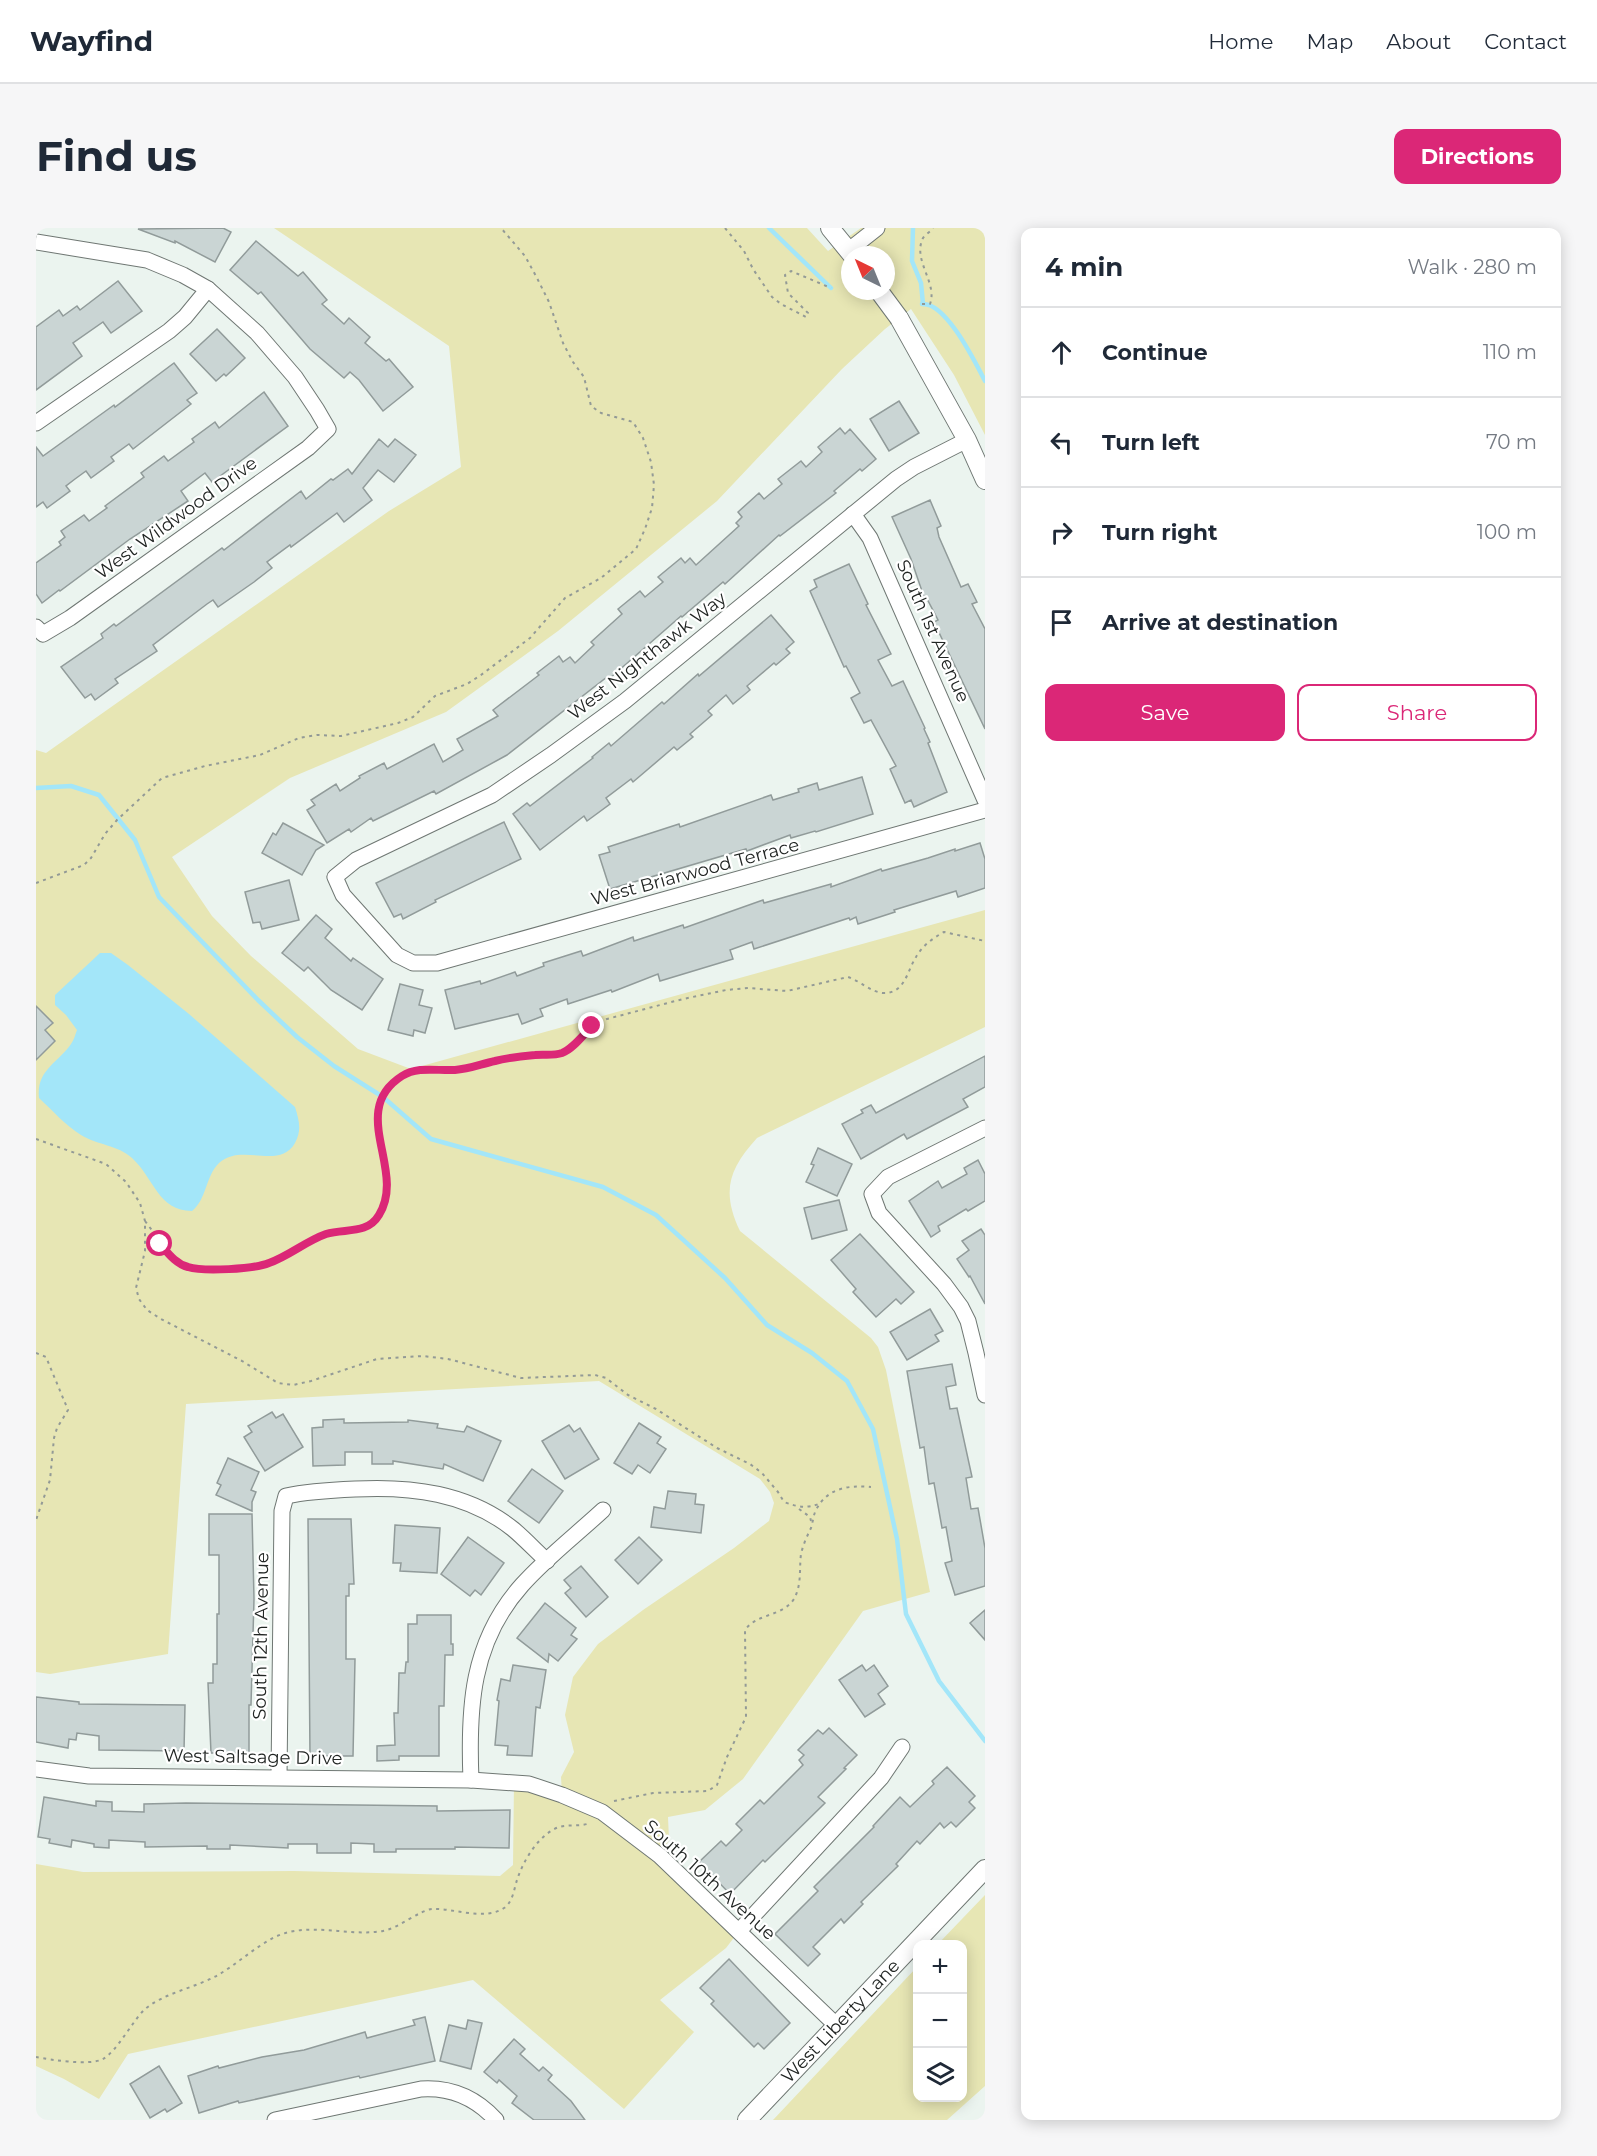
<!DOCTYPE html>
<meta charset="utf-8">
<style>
body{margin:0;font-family:Montserrat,sans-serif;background:#f6f6f7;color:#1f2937}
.controls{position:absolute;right:18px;bottom:18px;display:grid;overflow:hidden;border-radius:12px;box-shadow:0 3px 15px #0003}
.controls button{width:54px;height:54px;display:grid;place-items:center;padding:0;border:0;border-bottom:2px solid #e0e1e3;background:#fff;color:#1f2937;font:30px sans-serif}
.compass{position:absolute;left:805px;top:18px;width:54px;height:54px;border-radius:50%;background:#fff;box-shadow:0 3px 15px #0003;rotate:317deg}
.stop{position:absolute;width:18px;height:18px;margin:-14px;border:4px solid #db2777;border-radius:50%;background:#fff}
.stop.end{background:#db2777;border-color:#fff;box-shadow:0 2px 6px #0008}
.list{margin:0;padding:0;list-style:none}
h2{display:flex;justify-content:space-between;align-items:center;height:78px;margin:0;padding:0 24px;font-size:26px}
h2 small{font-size:20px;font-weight:400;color:#747a83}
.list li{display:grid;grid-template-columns:39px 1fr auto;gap:18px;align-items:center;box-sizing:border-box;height:90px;padding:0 24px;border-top:2px solid #e0e1e3}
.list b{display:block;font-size:22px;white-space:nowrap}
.list em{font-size:20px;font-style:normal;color:#747a83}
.actions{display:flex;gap:12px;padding:18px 24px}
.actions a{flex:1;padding:14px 0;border:2px solid #db2777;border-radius:12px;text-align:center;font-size:21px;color:#db2777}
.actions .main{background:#db2777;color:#fff}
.icon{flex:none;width:33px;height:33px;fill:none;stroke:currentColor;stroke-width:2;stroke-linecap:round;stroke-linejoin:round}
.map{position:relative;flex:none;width:949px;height:1892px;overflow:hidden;border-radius:12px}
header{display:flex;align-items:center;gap:36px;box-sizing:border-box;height:84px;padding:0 30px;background:#fff;border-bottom:2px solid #e0e1e3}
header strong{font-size:28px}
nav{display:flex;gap:33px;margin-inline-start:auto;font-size:21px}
.intro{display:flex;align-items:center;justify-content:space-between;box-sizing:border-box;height:144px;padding:0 36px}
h1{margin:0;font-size:42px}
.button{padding:15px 27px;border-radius:12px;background:#db2777;color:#fff;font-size:21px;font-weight:700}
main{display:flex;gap:36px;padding:0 36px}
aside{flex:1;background:#fff;border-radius:12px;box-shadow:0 3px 15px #0003}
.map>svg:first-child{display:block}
.green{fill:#e7e6b4;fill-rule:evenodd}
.water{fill:#a3e6f9}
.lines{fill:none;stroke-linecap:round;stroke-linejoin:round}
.stream{stroke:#a3e6f9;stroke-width:4.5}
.building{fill:#cad5d4;stroke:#919b9a;stroke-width:1.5}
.minor-casing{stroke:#6f7773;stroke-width:17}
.tertiary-casing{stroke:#6f7773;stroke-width:20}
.path{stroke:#939a96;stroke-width:2;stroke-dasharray:3 4.5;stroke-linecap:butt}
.minor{stroke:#fff;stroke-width:15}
.tertiary{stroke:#fff;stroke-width:18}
.tertiary-bridge-casing{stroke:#6f7773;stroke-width:20;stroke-linecap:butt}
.tertiary-bridge{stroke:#fff;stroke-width:18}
.route{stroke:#db2777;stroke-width:8}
.labels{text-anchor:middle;stroke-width:4.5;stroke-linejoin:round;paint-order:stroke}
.street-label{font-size:18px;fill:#212523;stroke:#fff}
</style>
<header>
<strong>Wayfind</strong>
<nav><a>Home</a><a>Map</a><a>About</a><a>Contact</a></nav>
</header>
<div class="intro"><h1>Find us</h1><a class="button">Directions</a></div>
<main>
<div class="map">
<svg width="949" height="1892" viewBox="0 0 949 1892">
<rect width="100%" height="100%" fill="#ebf4ef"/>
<g class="green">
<path d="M238,0H771L792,23L825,0H949V207L918,147L875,81L849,101L806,141L681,273L522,403L410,484L254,550L136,629L176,688L215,728L322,821L375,841L949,682V799L721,910C693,941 685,963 704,1003L835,1110L842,1119L850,1142L894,1364L827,1383L707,1551L669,1582L632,1589L633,1612L624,1628L703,1703L690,1720L624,1772L658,1804L588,1881L437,1752L92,1826L63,1871L28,1851L0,1838V1636L47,1644L258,1643L464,1648L477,1637L478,1555L526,1566L525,1549L538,1524L529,1487L537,1449L562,1416L607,1382L698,1320L733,1293L738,1275L734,1264L724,1251L563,1153L150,1176L132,1426L14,1446L0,1444V522L10,525L353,283L425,239L413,118ZM814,27H850V63H814Z"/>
<polygon points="949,1667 949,1858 911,1892 737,1892 881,1739 882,1870 927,1870 927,1716 902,1716"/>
</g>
<path class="water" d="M64,725H75L92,737L153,786L259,879C263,892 266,902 259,915C243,943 206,914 183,935C169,949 171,971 156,983C122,983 118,950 96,930C82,917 61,917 45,907C30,898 16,882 3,870C0,842 22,835 35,816C38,812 39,807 41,802L30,787L19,777V767Z"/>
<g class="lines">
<g class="stream">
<polyline points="733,0 795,60"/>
<polyline points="877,0 876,33 885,55 887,76"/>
<path d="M886,76C910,74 939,134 949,153"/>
<polyline points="0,560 35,558 63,567 99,612 123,669 222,772 261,809 298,838 347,869 395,911 567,959 620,987 689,1050 731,1097 776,1125 811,1153 837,1201 861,1311 870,1386 903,1453 949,1513"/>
</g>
</g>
<g class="building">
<polygon points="187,0 195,4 179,34 139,13 139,15 102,1"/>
<polygon points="220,13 262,48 267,44 291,72 286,76 308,96 313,90 334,109 329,115 350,133 353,131 377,159 347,183 323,152 314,144 308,150 274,121 225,64 222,66 194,42"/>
<polygon points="82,53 106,83 75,105 67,94 37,115 46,128 0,162 0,99 23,82 27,88 41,78 44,82"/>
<polygon points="181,101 209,130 190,148 188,146 180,153 154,126"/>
<polygon points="138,135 161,165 151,172 155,176 97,221 93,216 75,229 78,233 55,250 50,243 39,251 30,258 34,263 11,280 7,274 0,279 0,219 7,228 78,177 79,179"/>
<polygon points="228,164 252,198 176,254 169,245 145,263 152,273 94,311 24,363 23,362 6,375 0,366 0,335 25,317 23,314 29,309 25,303 48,287 53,293 71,280 69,278 108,249 105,245 128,228 132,233 158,214 156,211 179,194 183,200"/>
<polygon points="863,173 883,205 853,223 834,191"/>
<polygon points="804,200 809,206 814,201 840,231 826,243 824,241 798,263 800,265 744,308 743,307 689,356 687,354 646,389 645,388 573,451 571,449 471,527 400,566 398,563 337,593 335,590 315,604 313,601 291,615 271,582 279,577 275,572 300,556 304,563 324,550 323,548 348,535 351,541 398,516 407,534 427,522 421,511 462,488 457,482 503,447 501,445 523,428 527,434 534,429 539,435 558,417 555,414 586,386 582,381 604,363 609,369 627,354 622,349 645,330 649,335 654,330 660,337 703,298 700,295 706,289 702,284 723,265 728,271 746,256 742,251 765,233 770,239 786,224 782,219"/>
<polygon points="343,211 352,219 359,211 380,227 358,254 342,242 327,260 336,272 308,294 301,285 255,319 254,317 231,334 236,340 218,354 182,379 177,372 171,376 117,417 121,423 79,451 82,455 59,472 55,466 49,470 25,439 67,410 65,406 78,396 80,398 186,320 188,322 265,263 270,271 295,251 297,252 312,241 316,246"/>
<polygon points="894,272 905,298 901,300 903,309 925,359 932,356 941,374 936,376 949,401 949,501 898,394 902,392 890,369 888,369 875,331 856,289"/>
<polygon points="813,336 832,376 830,377 855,426 842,432 856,458 867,453 889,500 888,501 894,514 892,515 911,564 878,579 875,572 869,575 854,541 860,538 835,492 828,495 815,470 824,465 810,438 808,439 774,363 781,359 778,352"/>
<polygon points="735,387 758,414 750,421 754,425 740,437 738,435 711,458 714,462 697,476 690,467 672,483 676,487 654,506 657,509 641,522 638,519 597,554 595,551 570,570 574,576 551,593 548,588 504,622 477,586 491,575 494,578 557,530 556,529 573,515 575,518 626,474 628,476 662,446 663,448"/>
<polygon points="826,549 837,586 780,604 779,603 755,610 754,607 711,623 710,621 574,661 563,627 574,624 572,619 643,596 644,599 735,567 737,572 763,564 762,561 781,555 783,562"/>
<polygon points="468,594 485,631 399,672 400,674 367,691 365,686 358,689 340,655"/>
<polygon points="247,595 288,617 280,622 266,647 226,625 237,605 240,607"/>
<polygon points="944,615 949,631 949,660 922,669 920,663 858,682 859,684 822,696 820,689 814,692 813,690 718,721 716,714 694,722 697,731 624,753 622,746 576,764 575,762 532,776 531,771 504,781 507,788 486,796 482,786 419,801 409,762 444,753 445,756 479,744 481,748 508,738 507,735 545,723 547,728 597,709 598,713 647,697 648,700 727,672 728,675 795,656 795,659 845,641 846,643 892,630 919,621 919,623"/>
<polygon points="253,652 263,692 226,701 224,694 217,695 209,664"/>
<polygon points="280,687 296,701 289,710 315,733 317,730 347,751 326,782 295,762 272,739 268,743 246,725"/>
<polygon points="364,756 387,762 383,777 396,780 389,805 378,802 377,808 352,802"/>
<polygon points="0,778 17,795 9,802 19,813 0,832"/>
<polygon points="949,828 949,859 927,871 932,879 871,911 868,906 825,931 806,896 827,885 825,882 835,877 840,885"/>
<polygon points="782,920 816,936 801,968 770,954 778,937 775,936"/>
<polygon points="942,932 949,946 949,973 932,983 930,981 902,998 904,1003 895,1009 873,973 902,953 906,960 931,946 928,940"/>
<polygon points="803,972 811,1002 776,1011 768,980"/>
<polygon points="945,1001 949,1007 949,1076 934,1048 933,1049 921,1031 933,1022 926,1013"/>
<polygon points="824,1006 878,1064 865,1076 860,1071 840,1089 817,1064 820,1061 795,1032"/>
<polygon points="894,1081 907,1103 899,1107 903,1113 871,1132 854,1104"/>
<polygon points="916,1136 920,1157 910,1159 914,1181 921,1180 936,1249 930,1250 935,1281 942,1280 949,1320 949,1358 919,1367 909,1335 916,1333 910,1299 906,1300 898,1255 893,1256 888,1219 884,1220 871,1143"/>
<polygon points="236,1184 240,1190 247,1186 267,1219 229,1243 208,1209 216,1204 212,1198"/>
<polygon points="308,1191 308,1195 372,1194 372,1192 402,1196 401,1200 428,1204 431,1198 465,1213 447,1253 408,1236 407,1241 357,1233 357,1236 336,1236 336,1224 309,1224 309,1237 277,1238 276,1200 287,1199 287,1192"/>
<polygon points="603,1195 625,1209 621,1215 630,1221 614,1245 602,1237 596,1246 578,1235"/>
<polygon points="533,1197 538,1204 544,1200 563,1231 529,1251 506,1213"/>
<polygon points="192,1230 223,1244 215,1262 220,1264 216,1274 216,1283 180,1267 185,1257 181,1255"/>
<polygon points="496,1241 527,1263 503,1295 472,1273"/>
<polygon points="632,1263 660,1266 659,1276 668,1277 665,1305 615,1299 618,1279 629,1281"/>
<polygon points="173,1286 216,1286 218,1371 215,1477 213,1477 213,1525 175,1525 172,1455 177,1455 177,1436 181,1436 181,1386 183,1386 183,1327 173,1327"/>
<polygon points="272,1291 315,1291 318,1356 313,1356 313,1368 310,1368 310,1431 319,1431 317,1528 274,1528"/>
<polygon points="359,1297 404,1300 401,1345 364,1343 365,1335 357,1335"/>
<polygon points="432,1309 468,1335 445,1367 439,1362 434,1368 405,1346"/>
<polygon points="603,1309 626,1332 602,1356 579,1332"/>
<polygon points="545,1338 572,1369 550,1389 529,1365 535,1360 528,1352"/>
<polygon points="509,1375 540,1400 535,1407 541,1411 522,1433 513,1426 512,1434 481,1410"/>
<polygon points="949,1382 949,1412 934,1395"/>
<polygon points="381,1387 415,1387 415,1416 417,1416 417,1427 409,1427 408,1478 403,1478 403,1528 363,1528 363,1532 341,1533 341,1518 359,1517 358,1485 362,1485 363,1445 369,1445 370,1434 372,1434 372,1396 381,1396"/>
<polygon points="477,1437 510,1442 504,1480 500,1479 496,1528 471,1527 472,1518 459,1517 463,1473 461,1472 465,1451 474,1453"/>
<polygon points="826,1437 830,1443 838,1437 852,1458 842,1466 849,1476 829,1489 803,1452"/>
<polygon points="0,1469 43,1474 43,1476 149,1477 148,1523 63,1522 63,1508 41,1505 40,1512 33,1511 32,1520 0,1514"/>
<polygon points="793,1500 821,1527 808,1540 810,1541 782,1569 789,1575 729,1634 727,1632 694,1666 663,1634 685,1613 690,1618 706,1602 700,1596 724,1572 728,1576 767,1537 763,1532 768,1527 762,1522 782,1502 787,1506"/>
<polygon points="911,1539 939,1568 933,1574 939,1580 920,1599 915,1594 908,1600 904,1595 884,1616 881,1613 860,1636 862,1638 825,1674 827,1676 808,1695 805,1691 777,1719 784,1726 772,1738 739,1706 782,1663 778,1659 838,1599 837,1598 864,1569 874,1579 898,1556 896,1553"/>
<polygon points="8,1569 60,1578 60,1573 76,1574 76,1583 108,1584 108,1576 150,1575 401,1578 401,1583 474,1582 473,1620 419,1619 419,1621 360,1621 360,1624 338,1624 338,1616 315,1615 315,1625 281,1625 281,1616 252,1616 252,1620 194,1617 194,1621 171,1621 171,1618 109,1619 109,1614 73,1612 73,1620 58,1619 58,1616 36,1612 35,1619 13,1615 14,1611 2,1609"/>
<polygon points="693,1731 754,1795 728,1821 722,1815 718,1819 675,1776 678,1773 664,1760"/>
<polygon points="389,1789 399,1833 324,1850 323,1848 203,1875 202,1873 163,1885 152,1848 182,1838 183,1840 226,1829 268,1822 329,1804 331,1810 379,1797 377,1792"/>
<polygon points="432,1792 446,1795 435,1841 404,1833 413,1797 430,1801"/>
<polygon points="478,1811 489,1821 484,1826 503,1843 507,1839 516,1847 512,1852 535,1873 549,1892 498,1892 476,1875 481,1868 463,1852 461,1855 448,1844"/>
<polygon points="123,1838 146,1875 131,1884 129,1881 114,1890 94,1856"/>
</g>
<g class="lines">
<g class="minor-casing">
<g id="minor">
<polyline points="0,14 111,32 147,47 172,61 221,105 259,149 281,182 292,201 272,220 34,390 7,406 0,399"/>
<polyline points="812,23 841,0"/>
<polyline points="0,195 133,103 149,89 172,61"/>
<polyline points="931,212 878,239 860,251 589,473 515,527 456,567 320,632 299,649 307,667 361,727 377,735 401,735 949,582"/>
<polyline points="817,286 834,310 949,572"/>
<polyline points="949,900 852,949 836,966 843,985 908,1056 925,1079 932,1093 940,1125 949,1167"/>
<polyline points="0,1541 53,1548 435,1552 493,1556 526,1567 566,1584 624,1628 800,1797"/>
<path d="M243,1549L246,1283L250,1268C273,1263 296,1262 319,1261C375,1258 432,1265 477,1301C489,1311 500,1323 511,1333"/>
<path d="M435,1552C432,1480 435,1414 486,1357C510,1330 540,1307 567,1282"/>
<polyline points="703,1703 845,1550 866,1519"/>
<path d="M239,1892L385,1861C415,1859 439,1869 460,1892"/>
</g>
</g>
<g class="tertiary-casing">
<g id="tertiary">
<polyline points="794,0 816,27"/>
<polyline points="863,90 931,212 949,252"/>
<path id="s1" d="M711,1892L949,1641"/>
</g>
</g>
<g class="path">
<polyline points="689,0 708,23 717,41 736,69 745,76 770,89 772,85 752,65 749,47 755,43 795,60"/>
<path d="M886,76H894C902,55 876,32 887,10C889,7 895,3 897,0"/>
<polyline points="0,655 48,637 55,630 69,606 81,592 126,550 169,538 224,527 263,510 281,507 305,508 362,495 377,489 399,468 431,456 445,447 494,410 529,370 565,350 600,321 609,301 616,280 618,257 615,234 607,210 597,194 565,185 555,178 548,149 537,134 527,115 513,74 501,50 489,28 465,0"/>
<path d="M0,911L70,936L90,954L104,975L109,993V1023L100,1060L103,1071L111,1082L125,1091L206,1133L242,1155L257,1157L275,1153L341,1131L387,1128L412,1131L485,1150L559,1147L570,1150L592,1167L620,1181L681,1220L714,1236L726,1245L742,1264L748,1274C762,1279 771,1281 785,1275"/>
<path d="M109,993L136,1029L151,1039L213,1040L232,1036L290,1006L321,1003L334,997L343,987L349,970L351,949L341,890L344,873L355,857L368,847L384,842L430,841L460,832L502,826L518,827L529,824L557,798L571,791L647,771L690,762L712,760L751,763L812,749C824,753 835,764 847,765C869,766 871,743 880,729C886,718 897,710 908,704L949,713"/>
<polyline points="0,1125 10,1129 32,1182 21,1200 18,1210 14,1252 0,1292"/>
<polyline points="763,1281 774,1289 775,1293"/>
<path d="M578,1573L617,1565L672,1563L681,1557L691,1529L710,1489L709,1402C721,1385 746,1389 758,1371C766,1356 763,1342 765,1326C767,1317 771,1308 775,1300C777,1294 777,1288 780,1282C791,1260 812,1257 835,1259"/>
<path d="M0,1829C15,1832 54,1838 67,1831C81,1823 96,1794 108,1782C127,1765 159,1760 182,1747C201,1736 219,1719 239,1709C272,1693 312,1709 347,1703C363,1700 384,1682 396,1681C418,1680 448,1693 468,1680C477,1674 478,1661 481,1652C487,1633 503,1606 523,1599C533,1596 544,1599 554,1595"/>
</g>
<use href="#minor" class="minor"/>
<use href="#tertiary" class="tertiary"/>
<g class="tertiary-bridge-casing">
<polyline id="tertiary-bridge" points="843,63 863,90"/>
</g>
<use href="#tertiary-bridge" class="tertiary-bridge"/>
</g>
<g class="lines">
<path class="route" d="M124,1016C132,1025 140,1036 152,1039C168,1044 218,1041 233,1035C253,1028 270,1013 290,1006C309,1000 331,1007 343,987C371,942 311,883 366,848C382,838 401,843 419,842C434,841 445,836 459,833C471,830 487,828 499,827C508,826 517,828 526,825C537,821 548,806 556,798"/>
</g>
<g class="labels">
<g class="street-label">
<text transform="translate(140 290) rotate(-36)" y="6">West Wildwood Drive</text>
<text transform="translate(897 403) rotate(66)" y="6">South 1st Avenue</text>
<text transform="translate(611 428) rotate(-38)" y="6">West Nighthawk Way</text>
<text transform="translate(659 644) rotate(-15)" y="6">West Briarwood Terrace</text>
<text transform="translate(225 1408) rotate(-89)" y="6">South 12th Avenue</text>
<text transform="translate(217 1529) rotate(1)" y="6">West Saltsage Drive</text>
<text transform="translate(674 1652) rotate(42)" y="6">South 10th Avenue</text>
<text dy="6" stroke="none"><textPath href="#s1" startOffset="136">West Liberty Lane</textPath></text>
</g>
</g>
</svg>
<div class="controls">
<button>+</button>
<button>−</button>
<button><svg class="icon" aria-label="layers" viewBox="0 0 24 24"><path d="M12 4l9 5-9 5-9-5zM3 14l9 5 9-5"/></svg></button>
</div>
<svg class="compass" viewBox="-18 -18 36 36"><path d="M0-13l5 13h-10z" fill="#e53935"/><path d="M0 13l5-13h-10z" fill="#747a83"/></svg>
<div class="stop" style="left:124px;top:1016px"></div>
<div class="stop end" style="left:556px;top:798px"></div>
</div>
<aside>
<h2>4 min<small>Walk · 280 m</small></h2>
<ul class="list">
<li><svg class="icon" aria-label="ahead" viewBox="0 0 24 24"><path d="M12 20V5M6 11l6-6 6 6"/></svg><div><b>Continue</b></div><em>110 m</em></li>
<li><svg class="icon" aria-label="left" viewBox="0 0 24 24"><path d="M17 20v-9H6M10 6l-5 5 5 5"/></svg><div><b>Turn left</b></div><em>70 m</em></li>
<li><svg class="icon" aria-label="right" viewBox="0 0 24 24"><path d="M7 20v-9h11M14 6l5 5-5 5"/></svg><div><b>Turn right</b></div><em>100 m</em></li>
<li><svg class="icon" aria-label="arrive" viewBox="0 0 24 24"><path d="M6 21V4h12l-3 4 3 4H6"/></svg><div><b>Arrive at destination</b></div></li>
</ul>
<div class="actions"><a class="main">Save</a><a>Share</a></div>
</aside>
</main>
